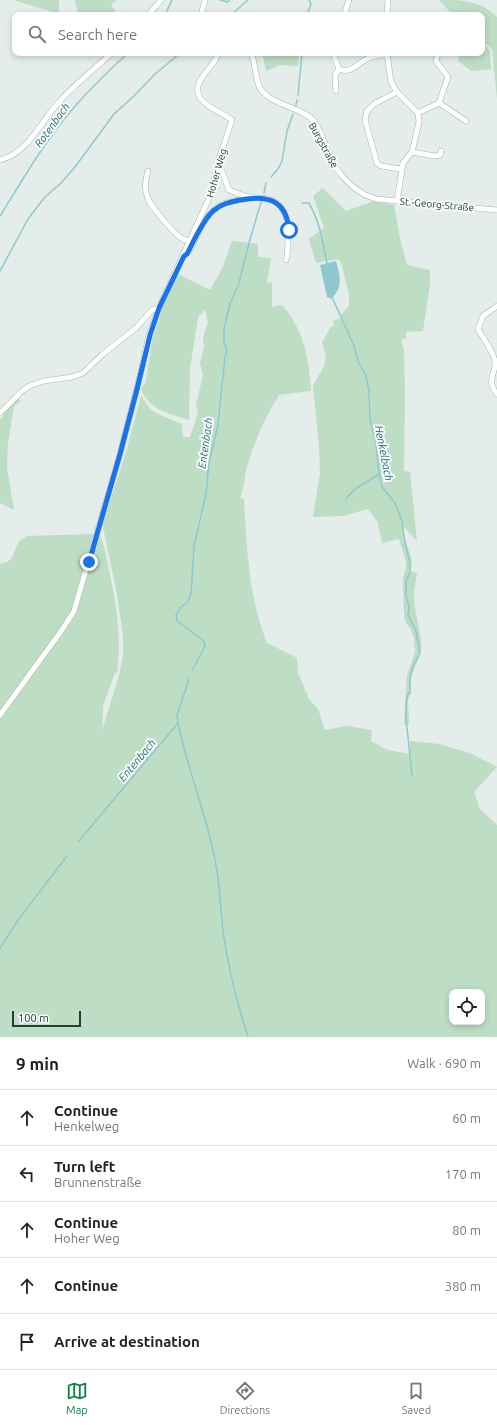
<!DOCTYPE html>
<meta charset="utf-8">
<style>
body{margin:0;font-family:Ubuntu,sans-serif;background:#f6f6f6;color:#222}
.controls{position:absolute;right:12px;bottom:12px;display:grid;overflow:hidden;border-radius:8px;box-shadow:0 2px 6px #0003}
.controls button{width:36px;height:36px;display:grid;place-items:center;padding:0;border:0;border-bottom:1px solid #e0e0e0;background:#fff;color:#222;font:20px sans-serif}
.scale{position:absolute;left:12px;bottom:10px;width:69px;box-sizing:border-box;padding-left:4px;border:2px solid #243e36;border-top:0;font-size:11px;line-height:14px;white-space:nowrap;color:#243e36;-webkit-text-stroke:3px #f5f9f7;paint-order:stroke}
.stop{position:absolute;width:12px;height:12px;margin:-9px;border:3px solid #1a73e8;border-radius:50%;background:#fff}
.stop.end{background:#1a73e8;border-color:#fff;box-shadow:0 1px 4px #0008}
.list{margin:0;padding:0;list-style:none}
h2{display:flex;justify-content:space-between;align-items:center;height:52px;margin:0;padding:0 16px;font-size:17px}
h2 small{font-size:13px;font-weight:400;color:#767676}
.list li{display:grid;grid-template-columns:26px 1fr auto;gap:12px;align-items:center;box-sizing:border-box;height:56px;padding:0 16px;border-top:1px solid #e0e0e0}
.list b{display:block;font-size:15px;white-space:nowrap}
.list p{margin:0;font-size:13px;white-space:nowrap;color:#767676}
.list em{font-size:13px;font-style:normal;color:#767676}
.icon{flex:none;width:22px;height:22px;fill:none;stroke:currentColor;stroke-width:2;stroke-linecap:round;stroke-linejoin:round}
.map{position:relative;flex:none;width:497px;height:1037px;overflow:hidden}
.search{position:absolute;background:#fff;box-shadow:0 2px 6px #0003;left:12px;right:12px;top:12px;height:44px;display:flex;align-items:center;gap:10px;box-sizing:border-box;padding:0 14px;border-radius:8px;color:#767676;font-size:15px}
.sheet{height:332px;background:#fff}
nav{display:flex;justify-content:space-around;align-items:center;box-sizing:border-box;height:56px;border-top:1px solid #e0e0e0;background:#fff;font-size:11px;color:#767676}
nav a{display:grid;justify-items:center;gap:2px}
nav .on{color:#0b8043}
.map>svg:first-child{display:block}
.green{fill:#beddc5;fill-rule:evenodd}
.water{fill:#8fc8cf}
.lines{fill:none;stroke-linecap:round;stroke-linejoin:round}
.stream{stroke:#8fc8cf;stroke-width:1.5}
.street-casing{stroke:#a7b5b0;stroke-width:6}
.street{stroke:#fff;stroke-width:5}
.route{stroke:#1a73e8;stroke-width:5}
.labels{text-anchor:middle;stroke-width:4;stroke-linejoin:round;paint-order:stroke}
.street-label{font-size:10px;fill:#243e36;stroke:#f5f9f7}
.water-label{font-size:11px;font-style:italic;fill:#216d78;stroke:#f5f9f7}
</style>
<div class="map">
<svg width="497" height="1037" viewBox="0 0 497 1037">
<rect width="100%" height="100%" fill="#e4ede9"/>
<g class="green">
<polygon points="13,0 59,0 59,14"/>
<polygon points="75,0 116,0 111,5 119,15 78,15"/>
<path d="M439,0C463,0 479,0 497,17V99L492,49L482,41V15H453Z"/>
<polygon points="482,43 490,50 491,69 471,71 458,61 459,56 464,53 482,53"/>
<polygon points="267,53 299,53 298,66 281,65 266,71 263,56"/>
<polygon points="323,188 346,211 374,201 394,205 401,243 407,265 430,270 430,284 423,331 406,332 406,338 401,340 404,351 405,392 404,471 410,472 417,541 403,526 404,537 412,560 411,570 412,572 417,573 414,592 415,608 422,646 419,658 411,677 411,693 408,700 409,725 404,725 407,675 415,652 414,638 411,630 405,621 404,616 403,585 403,577 406,568 406,561 399,539 382,543 378,523 368,509 344,516 313,517 320,473 319,447 313,386 324,366 326,357 322,342 331,327 334,326 333,321 341,318 348,333 341,315 349,306 349,295 341,262 337,259 316,263 309,239 324,228 313,196"/>
<path d="M232,241L258,244V257L271,258L267,283L272,282V307L282,305C304,330 309,358 311,391L279,395C265,417 254,442 247,467C244,476 245,488 240,497L244,499C247,548 248,596 267,643L297,658L298,673L309,699L318,709L325,730L346,726L372,730L371,741L388,750L410,754V741L440,744L472,754L497,767L474,792L480,809L497,825V1037H0V564L4,562L6,563L11,559L19,541L27,536L93,534C85,563 80,596 66,623L70,624L76,609L99,533C104,543 106,556 108,566C116,602 122,636 117,673H115L103,706L102,731C109,705 120,680 123,654C124,641 122,628 120,615C116,583 108,553 102,522L106,513L124,459L141,396L151,410L165,417L182,424L183,437H190L198,413L196,405L203,375L200,363L204,347L203,337L208,323L205,309L198,318L190,368L189,420C170,414 149,410 141,389L146,381L152,340L161,313L160,311L178,274L210,290L223,267ZM452,992H482V1022H452Z"/>
<polygon points="19,396 20,402 14,406 8,443 7,468 14,510 0,503 0,420 3,416 2,412"/>
</g>
<path class="water" d="M336,261C340,276 344,287 331,299L327,297L320,265Z"/>
<g class="lines">
<g class="stream">
<polyline points="220,0 228,2 229,0"/>
<polyline points="165,15 172,0"/>
<polyline points="231,15 248,0"/>
<polyline points="307,15 311,4 309,0"/>
<polyline points="298,95 302,53"/>
<polyline points="296,105 297,100"/>
<polyline points="271,177 278,169 282,161 287,131 293,114"/>
<polyline points="264,193 266,183"/>
<path d="M302,203H309C320,222 323,243 327,264"/>
<path d="M0,216C22,181 43,144 70,112C88,91 108,71 128,53"/>
<polyline points="0,271 28,219 44,198 61,183 75,167 114,114 134,96 154,75 180,53"/>
<polyline points="332,297 354,346 359,363 366,376 369,391 370,420 376,443 379,474 382,487 395,503 402,521 404,537 410,564 410,572 406,581 406,596 409,606 408,615 416,631 420,653 413,666 410,678 410,692 407,696 406,705 406,718 412,776"/>
<polyline points="346,499 354,490 379,474"/>
<polyline points="192,671 205,646 204,641 177,621 176,615 181,607 188,602 191,594 194,546 206,494 209,462 218,425 225,357 227,351 224,342 224,328 230,304 239,283 249,243 261,202"/>
<path d="M178,723C187,768 205,810 214,855C220,880 220,906 223,931C228,966 237,1003 248,1037"/>
<polyline points="78,842 178,723 177,716 189,679"/>
<polyline points="0,948 18,920 67,856"/>
</g>
<g class="street-casing">
<g id="street">
<polyline points="388,0 387,13 389,15"/>
<polyline points="148,15 161,0"/>
<polyline points="201,15 205,0"/>
<polyline points="344,15 349,0"/>
<path d="M251,53C256,64 255,80 260,88C270,105 302,107 314,121C321,130 326,147 330,157C335,170 351,187 362,193C366,196 372,197 376,199L497,210"/>
<path d="M334,53V56L339,69C351,74 355,65 365,60C371,56 379,55 386,55"/>
<polyline points="387,53 391,82 397,92 418,113 419,122 412,152 403,163 397,201"/>
<polyline points="336,91 335,75 339,69"/>
<polyline points="397,92 374,104 367,111 365,120 377,163 381,166 401,169"/>
<polyline points="439,103 466,121"/>
<polyline points="418,113 439,103 448,77 436,61 438,53"/>
<polyline points="412,152 435,156 440,155 441,151"/>
<path d="M0,160C28,153 40,123 58,103C74,85 94,69 112,53"/>
<path d="M220,161L221,169L229,190C236,193 243,196 250,197C256,199 263,197 269,199C292,207 289,237 287,256L286,260"/>
<path d="M148,171C145,180 144,190 148,199C151,207 174,233 181,238C183,240 187,240 190,241"/>
<path d="M190,250C197,235 206,211 223,204C231,201 241,200 250,198"/>
<path d="M497,306L483,316L478,329C483,338 493,351 495,361C497,372 485,380 497,394"/>
<polyline points="0,413 21,392 29,386 44,381 72,377 83,373 103,354 136,328 152,310 159,308"/>
<path d="M0,715L62,630L74,611L120,454L141,372L149,335L159,308L210,196L220,156L232,120C217,109 185,101 203,76C208,68 216,63 218,53"/>
</g>
</g>
<use href="#street" class="street"/>
</g>
<g class="lines">
<path class="route" d="M89,562L120,454L137,389L150,335L159,308L184,256L187,254C194,241 201,223 212,212C220,204 230,202 240,200C267,195 286,199 289,230"/>
</g>
<g class="labels">
<g class="street-label">
<text transform="translate(324 145) rotate(61)" y="4">Burgstraße</text>
<text transform="translate(216 173) rotate(-74)" y="4">Hoher Weg</text>
<text transform="translate(437 204) rotate(5)" y="4">St.-Georg-Straße</text>
</g>
<g class="water-label">
<text transform="translate(52 125) rotate(-54)" y="4">Rotenbach</text>
<text transform="translate(205 443) rotate(-82)" y="4">Entenbach</text>
<text transform="translate(384 453) rotate(79)" y="4">Henkelbach</text>
<text transform="translate(137 760) rotate(-50)" y="4">Entenbach</text>
</g>
</g>
</svg>
<div class="controls">
<button><svg class="icon" aria-label="locate" viewBox="0 0 24 24"><circle cx="12" cy="12" r="6"/><path d="M12 2v4M12 18v4M2 12h4M18 12h4"/></svg></button>
</div>
<div class="scale">100 m</div>
<div class="stop" style="left:289px;top:230px"></div>
<div class="stop end" style="left:89px;top:562px"></div>
<div class="search"><svg class="icon" aria-label="search" viewBox="0 0 24 24"><circle cx="10" cy="10" r="6"/><path d="M15 15l6 6"/></svg>Search here</div>
</div>
<section class="sheet">
<h2>9 min<small>Walk · 690 m</small></h2>
<ul class="list">
<li><svg class="icon" aria-label="ahead" viewBox="0 0 24 24"><path d="M12 20V5M6 11l6-6 6 6"/></svg><div><b>Continue</b><p>Henkelweg</p></div><em>60 m</em></li>
<li><svg class="icon" aria-label="left" viewBox="0 0 24 24"><path d="M17 20v-9H6M10 6l-5 5 5 5"/></svg><div><b>Turn left</b><p>Brunnenstraße</p></div><em>170 m</em></li>
<li><svg class="icon" aria-label="ahead" viewBox="0 0 24 24"><path d="M12 20V5M6 11l6-6 6 6"/></svg><div><b>Continue</b><p>Hoher Weg</p></div><em>80 m</em></li>
<li><svg class="icon" aria-label="ahead" viewBox="0 0 24 24"><path d="M12 20V5M6 11l6-6 6 6"/></svg><div><b>Continue</b></div><em>380 m</em></li>
<li><svg class="icon" aria-label="arrive" viewBox="0 0 24 24"><path d="M6 21V4h12l-3 4 3 4H6"/></svg><div><b>Arrive at destination</b></div></li>
</ul>
</section>
<nav>
<a class="on"><svg class="icon" aria-label="map" viewBox="0 0 24 24"><path d="M3 6l6-2 6 2 6-2v14l-6 2-6-2-6 2zM9 4v14M15 6v14"/></svg>Map</a>
<a><svg class="icon" aria-label="directions" viewBox="0 0 24 24"><path d="M12 3l9 9-9 9-9-9zM9 14v-3h6M13 9l2 2-2 2"/></svg>Directions</a>
<a><svg class="icon" aria-label="saved" viewBox="0 0 24 24"><path d="M7 4h10v16l-5-4-5 4z"/></svg>Saved</a>
</nav>
